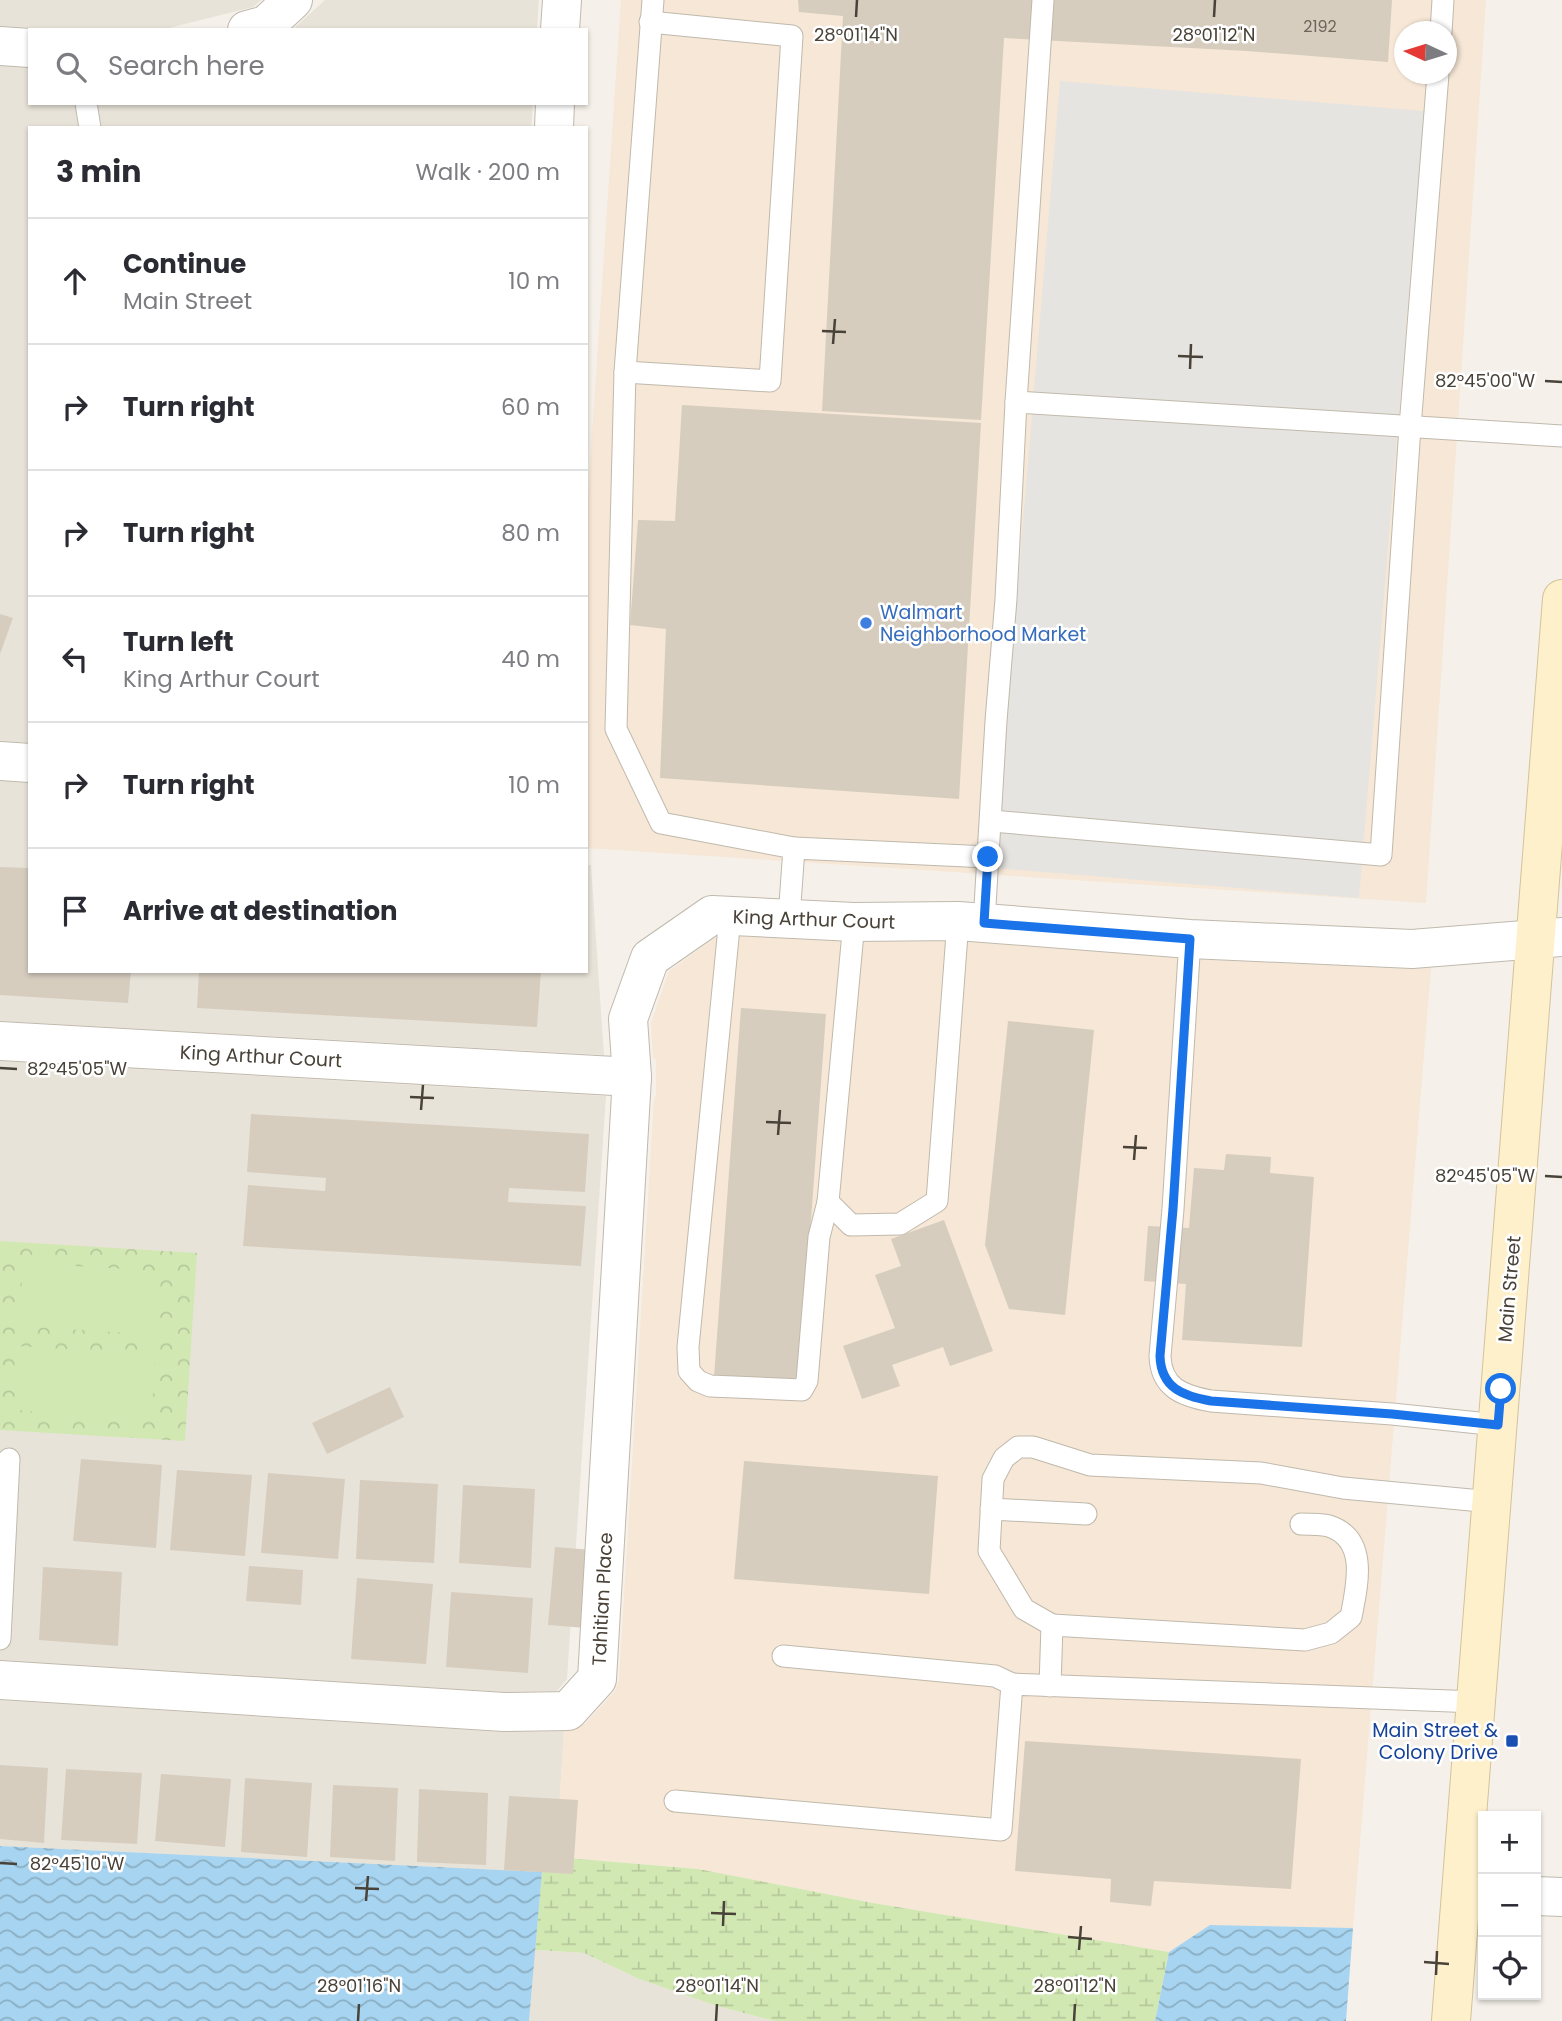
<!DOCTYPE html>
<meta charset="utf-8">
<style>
body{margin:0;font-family:Poppins,sans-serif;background:#f7f7f7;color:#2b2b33}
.controls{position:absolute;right:21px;bottom:21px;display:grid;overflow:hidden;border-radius:0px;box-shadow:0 2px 5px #0004}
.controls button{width:63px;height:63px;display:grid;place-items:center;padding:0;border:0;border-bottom:2px solid #e1e1e2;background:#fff;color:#2b2b33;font:35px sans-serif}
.compass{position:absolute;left:1394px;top:21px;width:63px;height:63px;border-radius:50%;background:#fff;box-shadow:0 2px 5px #0004;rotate:274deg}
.stop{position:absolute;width:21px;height:21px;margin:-16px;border:5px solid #1a73e8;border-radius:50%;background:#fff}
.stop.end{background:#1a73e8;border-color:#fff;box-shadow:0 2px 7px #0008}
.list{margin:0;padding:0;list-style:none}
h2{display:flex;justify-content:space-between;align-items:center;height:91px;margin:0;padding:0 28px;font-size:30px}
h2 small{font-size:23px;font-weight:400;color:#7c7c81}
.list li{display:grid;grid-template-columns:46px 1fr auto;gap:21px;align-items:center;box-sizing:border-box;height:126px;padding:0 28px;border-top:2px solid #e1e1e2}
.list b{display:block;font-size:26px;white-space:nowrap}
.list p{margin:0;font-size:23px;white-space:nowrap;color:#7c7c81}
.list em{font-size:23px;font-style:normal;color:#7c7c81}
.icon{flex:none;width:38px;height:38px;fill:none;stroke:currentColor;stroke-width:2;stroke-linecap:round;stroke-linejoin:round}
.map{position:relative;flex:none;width:1562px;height:2021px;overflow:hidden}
.search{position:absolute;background:#fff;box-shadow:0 2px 5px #0004;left:28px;top:28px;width:560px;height:77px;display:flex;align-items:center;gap:18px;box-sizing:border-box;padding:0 24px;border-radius:0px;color:#7c7c81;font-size:26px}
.panel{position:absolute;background:#fff;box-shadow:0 2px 5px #0004;left:28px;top:126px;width:560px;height:847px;border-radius:0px}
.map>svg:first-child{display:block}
.residential{fill:#e8e3d8}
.commercial{fill:#f6e7d6;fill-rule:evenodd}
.wetland{fill:url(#wetland-marsh)}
.park{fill:url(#park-crowns)}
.pitch{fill:#d2e8b3}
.parking{fill:#e6e4e1}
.water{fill:url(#water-waves)}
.building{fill:#d6cdbf}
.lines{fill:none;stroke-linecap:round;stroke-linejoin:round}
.lane-casing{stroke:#c0b9ac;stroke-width:23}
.street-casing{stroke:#c0b9ac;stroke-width:40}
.secondary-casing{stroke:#d4c39a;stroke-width:40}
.lane{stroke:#fff;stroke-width:21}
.street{stroke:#fff;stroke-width:38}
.secondary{stroke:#fef0ca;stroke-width:38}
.route{stroke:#1a73e8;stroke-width:9}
.ticks{fill:none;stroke:#494238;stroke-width:2.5}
.shop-dot{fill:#3f7fe0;stroke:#fff;stroke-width:2.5}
.transit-dot{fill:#1a4fb4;stroke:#fff;stroke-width:2.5}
.labels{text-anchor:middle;stroke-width:5;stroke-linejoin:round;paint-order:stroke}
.number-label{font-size:16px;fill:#6c655a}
.shop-label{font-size:19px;fill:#366cbe;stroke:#fff;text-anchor:start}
.street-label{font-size:19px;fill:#494238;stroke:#fff}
.transit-label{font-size:19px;fill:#164399;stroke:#fff;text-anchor:end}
.ticks-label{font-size:18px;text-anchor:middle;fill:#494238;stroke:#fff;stroke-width:5;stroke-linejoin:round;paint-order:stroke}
</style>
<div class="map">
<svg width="1562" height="2021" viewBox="0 0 1562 2021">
<defs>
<pattern id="wetland-marsh" width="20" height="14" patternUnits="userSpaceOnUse" patternTransform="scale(1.75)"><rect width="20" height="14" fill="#d2e8b3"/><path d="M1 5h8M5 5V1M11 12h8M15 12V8" fill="none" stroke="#b6c89b"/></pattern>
<pattern id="park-crowns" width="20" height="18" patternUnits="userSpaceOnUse" patternTransform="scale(1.75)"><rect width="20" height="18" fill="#d2e8b3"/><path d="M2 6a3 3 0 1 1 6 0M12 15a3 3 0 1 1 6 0" fill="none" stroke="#b6c89b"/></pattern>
<pattern id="water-waves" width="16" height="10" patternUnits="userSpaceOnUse" patternTransform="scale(1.75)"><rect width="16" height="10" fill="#a7d4f0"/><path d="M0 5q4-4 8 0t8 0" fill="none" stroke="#8aaec3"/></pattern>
</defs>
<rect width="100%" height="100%" fill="#f5f1ea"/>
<g class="residential">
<polygon points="0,0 261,0 253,7 161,30 63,30 0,26"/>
<polygon points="325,0 539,0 537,30 292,30"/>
<polygon points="0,65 30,67 30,103 533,103 531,128 30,128 30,743 0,741"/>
<polygon points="0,780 30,783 30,971 586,971 586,865 591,865 604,1055 0,1021"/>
<polygon points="0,1061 606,1096 567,1679 557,1691 504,1692 0,1660"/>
<polygon points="0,1700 503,1732 564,1731 556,1857 536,1872 0,1846"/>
<polygon points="535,1950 584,1953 639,1979 717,2006 775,2021 529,2021"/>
</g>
<g class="commercial">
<path d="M621,0H1486L1426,903L586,848V525ZM1404,32H1446V74H1404Z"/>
<polygon points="719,935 854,942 957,941 1190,959 1411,969 1431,968 1353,1928 1210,1925 1169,1952 873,1903 698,1869 556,1857 564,1731 585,1724 615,1691 619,1680 654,1098 656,1096 656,1059 653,1058 651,1023 669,971"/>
</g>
<polygon class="wetland" points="556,1857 698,1869 873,1903 1169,1952 1155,2021 775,2021 717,2006 639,1979 584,1953 535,1950 542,1872"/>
<polygon class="park" points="0,1241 197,1253 185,1441 0,1430"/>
<g class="pitch">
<polygon points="23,1263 161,1271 157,1335 19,1326"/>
<polygon points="18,1346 155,1355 152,1419 14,1410"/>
</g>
<polygon class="parking" points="1060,81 1424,111 1359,898 994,868"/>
<g class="water">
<polygon points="0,1846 542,1872 529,2021 0,2021"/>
<polygon points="1210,1925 1353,1928 1346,2021 1155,2021 1169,1952"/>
</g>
<g class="building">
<polygon points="798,0 1392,0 1388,62 1247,51 1004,38 981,420 822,411 843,16 799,12"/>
<polygon points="682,405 981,423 959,799 660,778 666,629 630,625 638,520 675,521"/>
<polygon points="0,614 13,618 0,654"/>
<polygon points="0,867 30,868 30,971 131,971 128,1003 0,995"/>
<polygon points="199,971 541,971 537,1027 197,1008"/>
<polygon points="741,1008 826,1014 799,1384 714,1377"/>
<polygon points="1008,1021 1094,1030 1065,1315 1009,1309 985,1245"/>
<polygon points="251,1114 589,1134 585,1192 509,1188 508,1202 586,1206 581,1266 243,1246 248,1185 325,1191 326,1178 247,1172"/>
<polygon points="1226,1154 1271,1157 1270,1173 1314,1177 1302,1347 1182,1340 1186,1284 1144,1281 1148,1226 1189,1228 1194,1168 1224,1170"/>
<polygon points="944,1220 993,1351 950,1366 943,1347 892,1365 900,1386 862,1399 843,1346 895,1328 875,1275 901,1266 891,1239"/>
<polygon points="390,1387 404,1417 327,1454 312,1423"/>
<polygon points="81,1459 162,1465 156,1548 73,1541"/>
<polygon points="744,1461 938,1476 929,1594 734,1579"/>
<polygon points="177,1470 252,1475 245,1556 170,1550"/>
<polygon points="268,1473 345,1479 338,1559 261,1553"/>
<polygon points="360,1480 438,1484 434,1563 356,1559"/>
<polygon points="463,1485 535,1489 531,1568 459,1563"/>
<polygon points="555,1547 592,1550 586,1628 548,1625"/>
<polygon points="249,1566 303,1570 301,1605 246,1601"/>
<polygon points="43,1567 122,1572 118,1646 39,1640"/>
<polygon points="357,1578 433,1584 426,1664 351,1659"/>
<polygon points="451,1592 533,1598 528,1673 446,1667"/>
<polygon points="1025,1741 1301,1759 1291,1889 1154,1881 1151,1906 1110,1902 1111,1879 1015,1871"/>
<polygon points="0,1765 48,1768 44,1843 0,1839"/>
<polygon points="66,1769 142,1773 137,1844 61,1840"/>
<polygon points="161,1774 231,1779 225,1847 155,1841"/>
<polygon points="245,1778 312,1783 307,1857 241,1852"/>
<polygon points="333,1785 398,1788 395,1861 330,1857"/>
<polygon points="419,1789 488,1793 486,1865 417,1862"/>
<polygon points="509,1796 578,1800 573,1874 504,1870"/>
</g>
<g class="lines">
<g class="lane-casing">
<g id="lane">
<polyline points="653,0 625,372 616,729 661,823 794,848"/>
<polyline points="1441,32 1443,0"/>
<polyline points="86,103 90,128"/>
<polyline points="625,372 770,381 792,36 650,22"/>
<polyline points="1016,402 1043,0"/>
<polyline points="992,821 1381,855 1410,427 1438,74"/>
<polyline points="730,917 688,1347 689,1371 698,1381 710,1386 802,1390 807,1381 819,1237 828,1202"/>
<polyline points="789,918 794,848 988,857"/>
<polyline points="854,922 828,1202 851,1225 900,1224 937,1201 958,921"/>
<polyline points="984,923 996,721 1006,599 1016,402 1562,436"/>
<path d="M1190,939L1173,1209L1160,1356C1161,1388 1183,1396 1211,1401L1392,1414L1498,1425"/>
<polyline points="991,1509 1086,1514"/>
<polyline points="1052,1625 1024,1609 989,1551 993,1479 1004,1458 1018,1447 1033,1447 1090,1465 1261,1473 1343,1488 1492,1502"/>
<polyline points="0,1639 9,1459"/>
<polyline points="783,1656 995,1676 1012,1684"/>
<path d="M1050,1686L1052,1625L1305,1640L1331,1633L1351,1617C1357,1586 1369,1539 1329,1526C1321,1524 1310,1524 1301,1524"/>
<polyline points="675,1801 1001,1830 1012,1684 1476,1702"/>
</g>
</g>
<g class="street-casing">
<g id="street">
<polyline points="247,30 266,25 293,0"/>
<polyline points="560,30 562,0"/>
<polyline points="0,46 30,48"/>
<polyline points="554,128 555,103"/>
<polyline points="0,761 30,763"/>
<polyline points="0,1041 632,1077"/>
<polyline points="0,1680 504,1712 568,1711 597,1679 632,1077 628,1019 650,958 712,915 854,922 958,921 1190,939 1412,949 1562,937"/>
<polyline points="1536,1896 1562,1897"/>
</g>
</g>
<g class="secondary-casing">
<polyline id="secondary" points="1451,2021 1562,599"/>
</g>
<use href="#lane" class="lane"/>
<use href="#street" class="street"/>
<use href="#secondary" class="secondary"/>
</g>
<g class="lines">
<path class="route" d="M988,857L984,923L1190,939L1173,1209L1160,1356C1161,1388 1183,1396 1211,1401L1392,1414L1498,1425L1501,1389"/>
</g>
<path class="ticks" d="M856,17L857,0M1214,17L1215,0M822,331L846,332M833,344L835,319M1178,356L1203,357M1190,369L1191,344M1545,381L1562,382M0,1068L17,1069M410,1097L434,1098M421,1110L423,1085M766,1122L791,1123M778,1135L780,1110M1123,1147L1147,1148M1134,1160L1136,1135M1545,1176L1562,1177M0,1863L17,1864M355,1888L379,1889M366,1901L368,1876M711,1913L736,1914M723,1926L724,1901M1068,1937L1092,1939M1079,1950L1081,1926M1424,1962L1449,1964M1436,1975L1437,1951M358,2021L359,2004M716,2021L717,2004M1074,2021L1075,2004"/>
<circle class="shop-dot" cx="866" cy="623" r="7"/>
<rect class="transit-dot" x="1505" y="1734" width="14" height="14" rx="3.5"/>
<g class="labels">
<g class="number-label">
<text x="1320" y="32">2192</text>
</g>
<g class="shop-label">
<text x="880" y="619">Walmart<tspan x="880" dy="22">Neighborhood Market</tspan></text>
</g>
<g class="street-label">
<text transform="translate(814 919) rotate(2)" y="7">King Arthur Court</text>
<text transform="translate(261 1056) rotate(3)" y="7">King Arthur Court</text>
<text transform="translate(1509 1289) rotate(-85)" y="7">Main Street</text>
<text transform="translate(602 1599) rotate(-87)" y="7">Tahitian Place</text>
</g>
<g class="transit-label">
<text x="1498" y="1737">Main Street &amp;<tspan x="1498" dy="22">Colony Drive</tspan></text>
</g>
</g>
<g class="ticks-label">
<text x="856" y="41">28°01'14"N</text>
<text x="1214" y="41">28°01'12"N</text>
<text x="1485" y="387">82°45'00"W</text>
<text x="77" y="1075">82°45'05"W</text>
<text x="1485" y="1182">82°45'05"W</text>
<text x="77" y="1870">82°45'10"W</text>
<text x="359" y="1992">28°01'16"N</text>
<text x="717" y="1992">28°01'14"N</text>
<text x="1075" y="1992">28°01'12"N</text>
</g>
</svg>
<div class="controls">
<button>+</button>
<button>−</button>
<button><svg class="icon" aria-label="locate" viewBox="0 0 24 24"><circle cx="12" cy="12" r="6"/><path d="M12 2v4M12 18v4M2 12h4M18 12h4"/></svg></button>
</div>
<svg class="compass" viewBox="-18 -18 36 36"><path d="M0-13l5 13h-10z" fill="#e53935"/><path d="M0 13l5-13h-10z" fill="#7c7c81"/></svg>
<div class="stop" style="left:1501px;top:1389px"></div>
<div class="stop end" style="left:988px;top:857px"></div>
<div class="search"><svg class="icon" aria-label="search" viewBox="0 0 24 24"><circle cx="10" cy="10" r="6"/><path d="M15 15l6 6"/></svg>Search here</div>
<section class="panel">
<h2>3 min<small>Walk · 200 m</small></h2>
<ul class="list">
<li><svg class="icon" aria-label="ahead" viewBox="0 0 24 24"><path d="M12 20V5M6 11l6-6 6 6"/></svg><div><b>Continue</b><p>Main Street</p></div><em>10 m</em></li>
<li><svg class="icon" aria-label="right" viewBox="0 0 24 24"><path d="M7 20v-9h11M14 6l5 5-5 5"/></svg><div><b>Turn right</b></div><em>60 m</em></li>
<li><svg class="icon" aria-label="right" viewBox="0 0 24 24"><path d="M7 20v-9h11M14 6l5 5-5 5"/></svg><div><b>Turn right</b></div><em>80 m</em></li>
<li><svg class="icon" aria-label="left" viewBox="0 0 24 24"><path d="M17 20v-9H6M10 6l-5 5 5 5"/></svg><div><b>Turn left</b><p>King Arthur Court</p></div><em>40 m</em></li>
<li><svg class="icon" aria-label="right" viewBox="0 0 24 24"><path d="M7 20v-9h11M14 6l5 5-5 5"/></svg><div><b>Turn right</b></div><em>10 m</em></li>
<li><svg class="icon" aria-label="arrive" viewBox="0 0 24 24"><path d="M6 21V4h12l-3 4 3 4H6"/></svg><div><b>Arrive at destination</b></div></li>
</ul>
</section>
</div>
